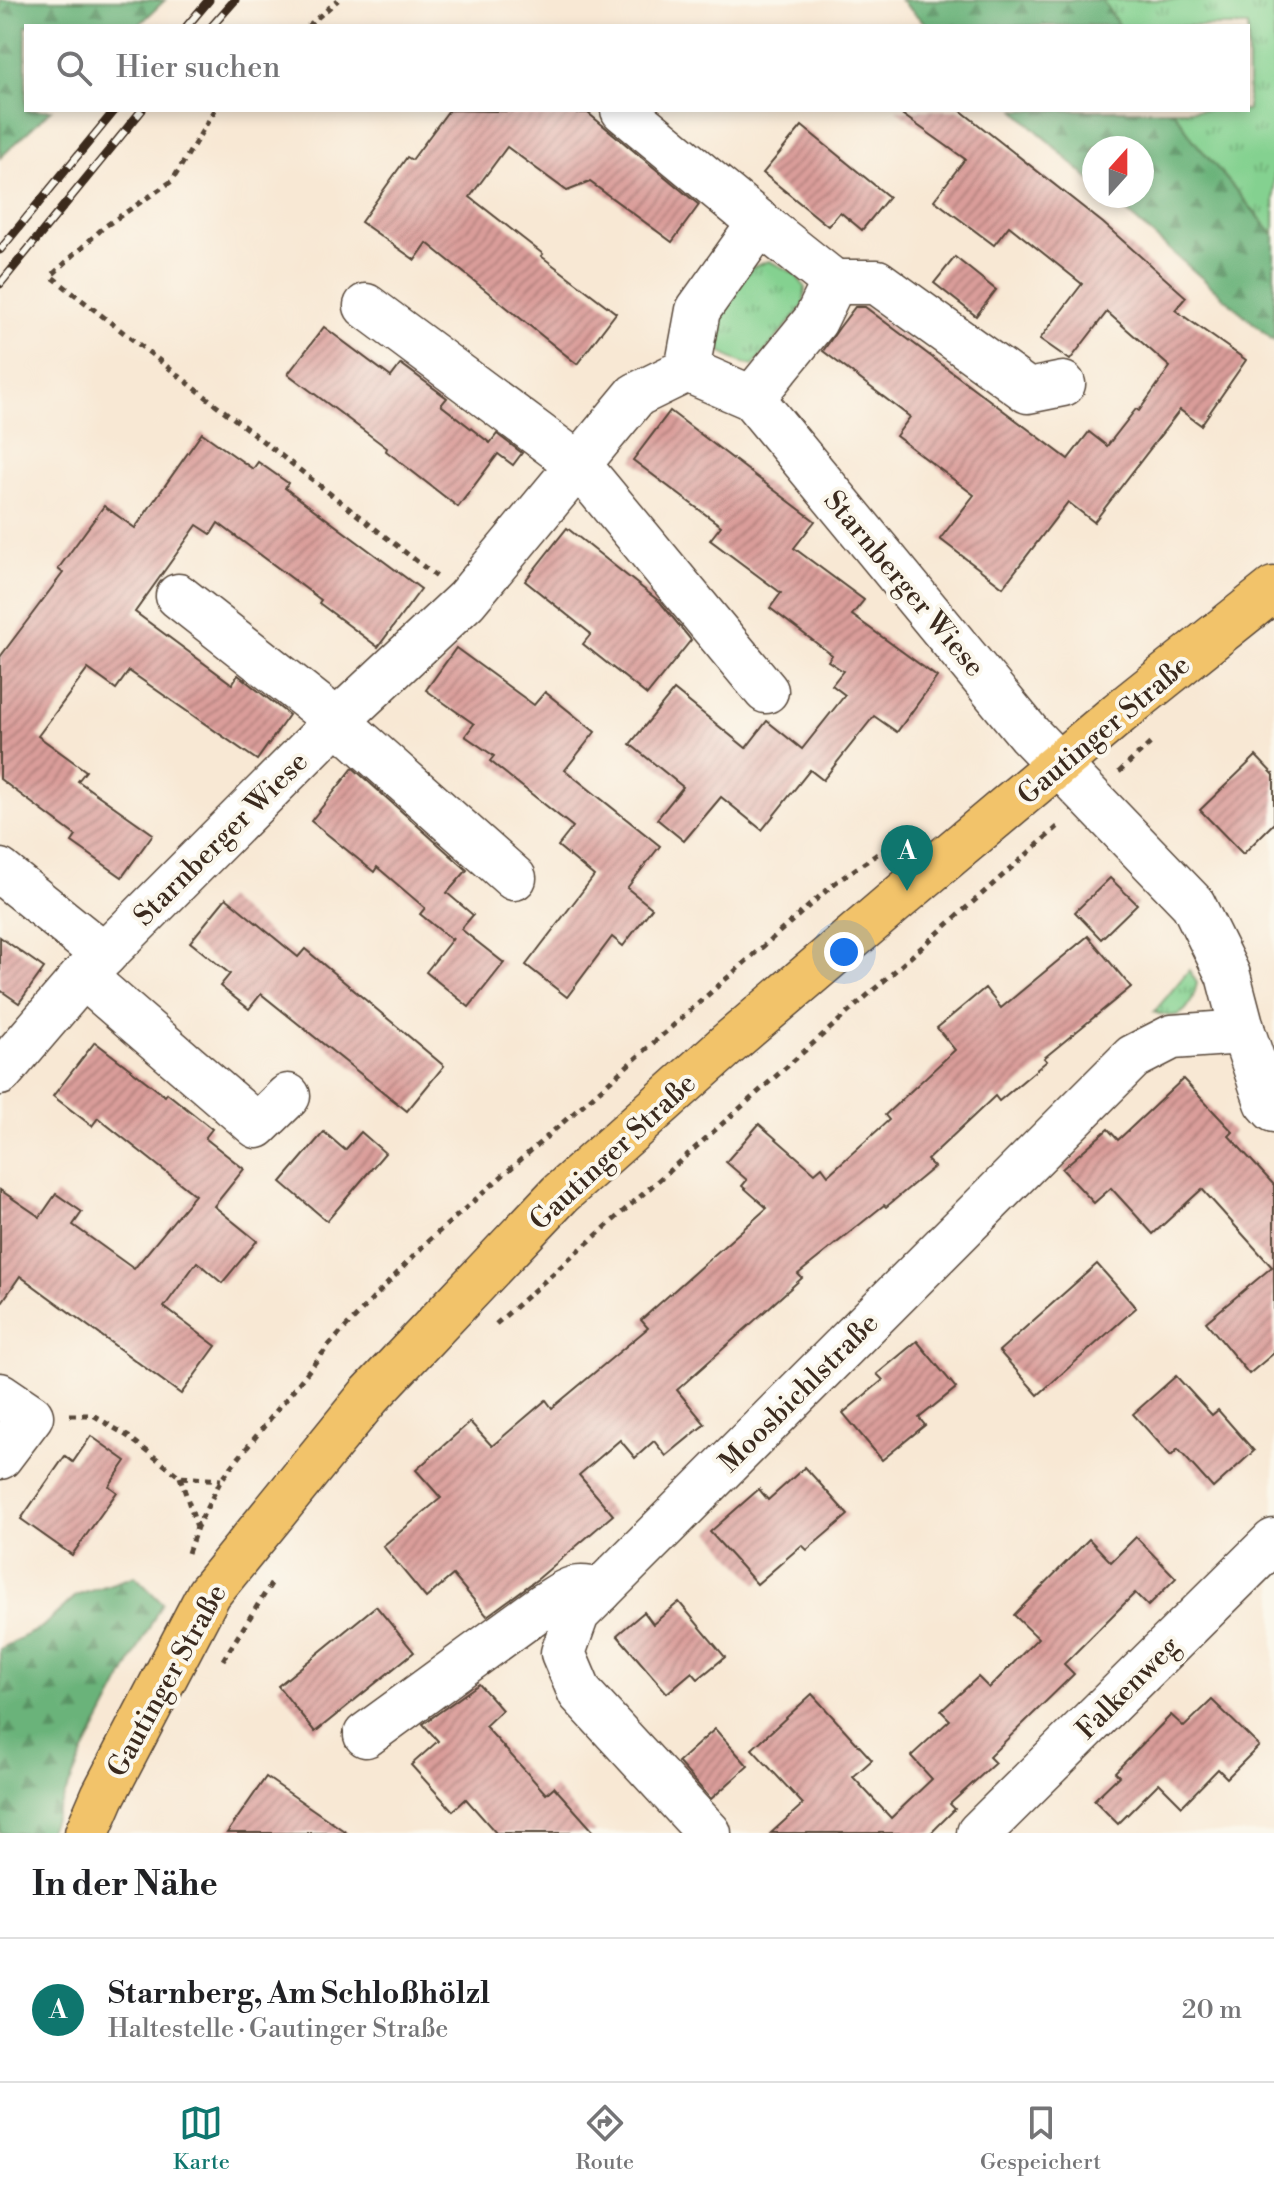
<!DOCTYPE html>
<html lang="de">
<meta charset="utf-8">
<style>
body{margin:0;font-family:"Libre Bodoni",serif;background:#f2f2f2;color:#202124}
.compass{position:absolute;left:1082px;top:136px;width:72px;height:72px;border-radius:50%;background:#fff;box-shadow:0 4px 12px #0003;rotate:21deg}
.you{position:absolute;left:844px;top:952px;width:28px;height:28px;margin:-20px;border:6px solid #fff;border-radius:50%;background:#1a73e8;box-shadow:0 0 0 12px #1a73e833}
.badge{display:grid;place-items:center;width:52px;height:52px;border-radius:50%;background:#0f766e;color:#fff;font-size:26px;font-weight:700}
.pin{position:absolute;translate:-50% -66px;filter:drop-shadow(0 2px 4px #0008)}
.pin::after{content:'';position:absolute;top:42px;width:28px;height:24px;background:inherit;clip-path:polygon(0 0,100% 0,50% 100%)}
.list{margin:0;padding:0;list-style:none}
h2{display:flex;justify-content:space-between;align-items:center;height:104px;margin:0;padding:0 32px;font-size:34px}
h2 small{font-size:26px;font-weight:400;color:#757577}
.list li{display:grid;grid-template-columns:52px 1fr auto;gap:24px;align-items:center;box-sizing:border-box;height:144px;padding:0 32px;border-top:2px solid #e0e0e0}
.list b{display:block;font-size:30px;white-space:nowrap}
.list p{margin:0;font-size:26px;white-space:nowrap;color:#757577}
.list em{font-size:26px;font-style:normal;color:#757577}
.icon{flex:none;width:44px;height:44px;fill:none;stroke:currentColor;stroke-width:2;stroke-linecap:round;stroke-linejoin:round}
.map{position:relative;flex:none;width:1274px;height:1833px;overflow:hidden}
.search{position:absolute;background:#fff;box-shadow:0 4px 12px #0003;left:24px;right:24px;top:24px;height:88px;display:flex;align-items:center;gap:20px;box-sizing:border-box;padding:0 28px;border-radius:0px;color:#757577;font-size:30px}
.sheet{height:248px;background:#fff}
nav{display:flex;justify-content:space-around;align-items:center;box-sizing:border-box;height:112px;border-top:2px solid #e0e0e0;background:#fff;font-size:22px;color:#757577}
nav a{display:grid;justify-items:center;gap:4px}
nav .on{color:#0f766e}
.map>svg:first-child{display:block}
.grass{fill:url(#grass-tufts);stroke:#607e57;stroke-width:2}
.forest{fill:url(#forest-firs);stroke:#536e4c;stroke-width:2}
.building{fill:url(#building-hatch)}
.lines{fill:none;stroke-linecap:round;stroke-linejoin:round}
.minor-casing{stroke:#574639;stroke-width:47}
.major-casing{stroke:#574639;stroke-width:47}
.path{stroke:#574639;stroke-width:5;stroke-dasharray:6 6;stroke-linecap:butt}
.minor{stroke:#fff;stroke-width:44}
.major{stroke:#f2c36a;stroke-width:44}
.rail-casing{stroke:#3b2a1e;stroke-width:9}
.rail{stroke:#fbf7ec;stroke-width:6;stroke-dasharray:18;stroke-linecap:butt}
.labels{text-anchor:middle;stroke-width:8;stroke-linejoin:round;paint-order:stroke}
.street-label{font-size:28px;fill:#3b2a1e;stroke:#fbf7ec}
</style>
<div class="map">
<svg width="1274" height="1833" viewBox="0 0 1274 1833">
<defs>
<pattern id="grass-tufts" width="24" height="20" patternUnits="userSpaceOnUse" patternTransform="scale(2)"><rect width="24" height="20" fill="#84d190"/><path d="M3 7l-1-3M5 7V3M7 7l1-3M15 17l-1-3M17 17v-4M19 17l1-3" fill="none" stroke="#6daa75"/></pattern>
<pattern id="forest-firs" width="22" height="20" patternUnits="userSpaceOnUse" patternTransform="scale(2)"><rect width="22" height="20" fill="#6bb37a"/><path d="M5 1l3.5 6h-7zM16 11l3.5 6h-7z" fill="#599263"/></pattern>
<pattern id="building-hatch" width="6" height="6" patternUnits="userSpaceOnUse" patternTransform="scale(2)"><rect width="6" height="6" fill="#da9d9a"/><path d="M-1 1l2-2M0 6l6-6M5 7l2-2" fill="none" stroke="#b2807d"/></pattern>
</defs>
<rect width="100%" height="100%" fill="#fbf7ec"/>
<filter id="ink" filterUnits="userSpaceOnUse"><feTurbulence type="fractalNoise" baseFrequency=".0125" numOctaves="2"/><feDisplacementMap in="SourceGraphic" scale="16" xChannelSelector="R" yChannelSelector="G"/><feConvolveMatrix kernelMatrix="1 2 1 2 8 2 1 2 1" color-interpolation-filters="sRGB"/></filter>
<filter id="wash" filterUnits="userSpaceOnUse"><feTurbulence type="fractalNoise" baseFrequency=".006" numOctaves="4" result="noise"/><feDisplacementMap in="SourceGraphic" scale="32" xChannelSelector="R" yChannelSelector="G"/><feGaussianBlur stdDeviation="1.8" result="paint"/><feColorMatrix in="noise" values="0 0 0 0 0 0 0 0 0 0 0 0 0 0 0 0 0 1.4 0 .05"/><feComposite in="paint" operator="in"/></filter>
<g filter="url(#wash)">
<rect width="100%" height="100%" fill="#f8e8d4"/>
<g class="grass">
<polygon points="1102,0 1274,0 1274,235 1194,141 1173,110 1248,110 1248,26 1119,26"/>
<path d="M769,261L794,273L805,287L804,305L753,366C725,359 713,351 711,321L750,268Z"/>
<path d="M1189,970L1197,983C1191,1009 1182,1023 1154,1012Z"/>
</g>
<g class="forest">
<polygon points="0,0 165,0 138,26 26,26 26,110 51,110 0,158"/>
<polygon points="900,0 1102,0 1119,26 928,26"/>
<polygon points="1015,110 1173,110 1194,141 1274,235 1274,341 1108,196 1142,196 1142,148 1094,148 1094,184"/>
<polygon points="135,1576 162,1603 83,1754 48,1833 0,1833 0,1649 42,1627 76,1596"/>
</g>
<g id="blocks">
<g class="building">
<polygon points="449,110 588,113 699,205 672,242 590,182 567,191 507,147 470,197 543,254 541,256 616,313 577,364 427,243 415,260 361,222 407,157 412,160"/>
<polygon points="896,110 960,110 1103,223 1186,297 1175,310 1246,360 1201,425 1180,410 1094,522 1068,502 1003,587 940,539 974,495 896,436 910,417 823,351 839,328 855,307 865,307 1068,459 1089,432 1107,446 1136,409 1139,411 1170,367 1107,312 1070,360 1040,339 1082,284 1009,226 994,245 934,200 965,159"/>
<polygon points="802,126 889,197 862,230 840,212 828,226 763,173"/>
<polygon points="955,257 996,290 976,316 934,283"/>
<polygon points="324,327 391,377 401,364 447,398 441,405 490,443 497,434 522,453 513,465 498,454 458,507 386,451 387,448 288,374"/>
<polygon points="670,411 815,521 794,548 864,600 852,615 937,677 897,732 874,716 823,780 810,770 762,830 721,797 684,841 657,819 683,787 630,744 674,690 746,748 767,721 802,749 845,695 832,685 843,671 828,661 832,655 770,608 781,593 710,540 721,526 633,460"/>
<polygon points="202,433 253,469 258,462 288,483 285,488 421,589 378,647 319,603 321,600 218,523 211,534 197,525 135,612 232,684 238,675 289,715 257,760 129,671 116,689 88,669 38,736 86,771 78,781 153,834 122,877 72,842 76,836 0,779 0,657 63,573 58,569 104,506 135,528"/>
<polygon points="567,528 660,602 691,640 647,695 583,644 591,634 525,581"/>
<polygon points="456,648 534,705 545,692 595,732 565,770 660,846 627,888 652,908 623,946 612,937 567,997 526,965 594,876 558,846 573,827 490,761 494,756 465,736 474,724 426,690"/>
<polygon points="1256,756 1274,775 1274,823 1243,854 1200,810"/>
<polygon points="353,768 467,870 447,893 473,915 461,929 504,963 469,1007 426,972 453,938 452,940 420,914 425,908 377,867 374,872 311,821"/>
<polygon points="1110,878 1137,904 1101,939 1075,912"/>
<polygon points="226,898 298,957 305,949 444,1066 407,1111 261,994 249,1009 220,986 230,974 190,942"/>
<polygon points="1088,936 1131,987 1044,1058 1047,1061 999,1101 995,1096 927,1160 934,1167 886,1207 884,1205 798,1274 802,1278 677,1390 705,1424 666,1456 654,1441 635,1458 620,1440 579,1475 613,1515 539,1578 487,1616 453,1575 426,1598 383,1546 441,1498 416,1470 470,1422 492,1446 546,1400 552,1408 648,1328 641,1320 767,1208 742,1186 747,1180 726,1162 759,1124 815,1173 822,1167 828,1175 889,1120 885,1115 955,1050 937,1028 985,988 1001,1008"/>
<polygon points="0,937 44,968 19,1003 0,990"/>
<polygon points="95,1042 165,1096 167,1093 212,1129 205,1138 244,1169 214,1206 257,1241 222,1283 197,1262 164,1307 216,1346 181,1394 20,1276 0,1305 0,1190 40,1217 56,1194 82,1212 73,1225 134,1269 195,1195 98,1118 92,1126 53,1096"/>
<polygon points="1183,1079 1233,1132 1229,1136 1274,1185 1274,1353 1249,1374 1206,1322 1272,1267 1202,1189 1153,1234 1111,1188 1094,1203 1062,1169 1108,1129 1118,1140"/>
<polygon points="324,1132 345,1150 361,1132 385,1153 327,1221 281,1182"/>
<polygon points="1097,1264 1136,1308 1038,1395 999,1351"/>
<polygon points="917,1341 956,1388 919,1418 925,1425 882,1460 843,1413 883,1380 877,1374"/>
<polygon points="1176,1376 1212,1415 1218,1410 1254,1451 1213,1488 1178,1449 1171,1456 1133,1414"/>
<polygon points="91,1436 126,1461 109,1486 117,1492 72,1555 21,1519 65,1456 73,1462"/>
<polygon points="805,1467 848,1515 807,1550 802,1545 757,1584 710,1532 759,1489 768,1500"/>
<polygon points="1136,1537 1176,1578 1148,1606 1135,1593 1064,1664 1074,1674 989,1757 995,1763 950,1804 955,1809 931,1833 771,1833 803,1804 752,1749 812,1694 872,1760 853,1777 891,1818 932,1779 911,1756 950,1720 941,1711 978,1677 989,1688 1038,1638 1014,1615 1089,1539 1111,1562"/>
<polygon points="679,1602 725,1657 698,1679 692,1672 667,1693 617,1635 644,1612 653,1624"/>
<polygon points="376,1606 414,1652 315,1732 278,1686"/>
<polygon points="479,1684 502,1710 485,1726 546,1794 554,1787 595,1833 496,1833 466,1799 453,1811 411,1765 438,1741 423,1724"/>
<polygon points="1212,1700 1259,1746 1227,1778 1218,1769 1182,1806 1159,1783 1118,1824 1094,1800 1119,1776 1115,1772 1171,1715 1184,1727"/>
<polygon points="715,1729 748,1766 711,1799 678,1762"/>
<polygon points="266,1777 347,1833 227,1833"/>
</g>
</g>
</g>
<g filter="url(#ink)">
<use href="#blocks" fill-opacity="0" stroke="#574639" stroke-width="2"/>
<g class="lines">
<g class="minor-casing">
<g id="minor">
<polyline points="623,110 760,223"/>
<polyline points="834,282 877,282 1028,391 1063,384"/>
<polyline points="366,306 578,464 766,691"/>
<polyline points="687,370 698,310 760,223 834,282 815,321 752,398"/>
<polyline points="178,596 337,721 514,878"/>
<polyline points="0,871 104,955"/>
<polyline points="83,976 257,1126 288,1096"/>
<polyline points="0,1073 83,976 337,721 466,600 636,395 687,370 752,398 1029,734 1193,904 1228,975 1243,1032 1267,1102 1274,1110"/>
<polyline points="0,1395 31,1416 0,1457"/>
<path d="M366,1735L544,1605C567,1591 573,1583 600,1591"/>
<polyline points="709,1833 580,1693 563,1653 577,1614 1133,1057 1172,1037 1243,1032"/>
<polyline points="979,1833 1274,1541"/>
</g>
</g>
<g class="major-casing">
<polyline id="major" points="87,1833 103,1796 209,1593 369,1396 560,1194 728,1044 907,891 1119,713 1274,589"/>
</g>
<g class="path">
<polyline points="308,26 338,0"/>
<polyline points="215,110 172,181 104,227 51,276 437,577"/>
<polyline points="1119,772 1153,741"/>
<polyline points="496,1324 1061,824"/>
<polyline points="70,1415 93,1415 129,1437 180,1477 221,1480"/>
<polyline points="180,1477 197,1527"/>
<polyline points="188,1553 197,1527 221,1480 330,1344 426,1243 835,883 914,829"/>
<polyline points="223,1660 271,1584"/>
</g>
<use href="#minor" class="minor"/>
<use href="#major" class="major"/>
<g class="rail-casing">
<g id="rail">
<polyline points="187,26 209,0"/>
<polyline points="212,26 235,0"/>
<polyline points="0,250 115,110"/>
<polyline points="0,284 142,110"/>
</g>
</g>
<use href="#rail" class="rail"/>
</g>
</g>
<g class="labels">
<g class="street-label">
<text transform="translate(905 583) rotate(50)" y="10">Starnberger Wiese</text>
<text transform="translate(1103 729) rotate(-40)" y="10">Gautinger Straße</text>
<text transform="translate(220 838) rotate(-45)" y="10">Starnberger Wiese</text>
<text transform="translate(612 1151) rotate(-43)" y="10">Gautinger Straße</text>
<text transform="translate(798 1392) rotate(-45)" y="10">Moosbichlstraße</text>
<text transform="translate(166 1680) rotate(-61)" y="10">Gautinger Straße</text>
<text transform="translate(1127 1687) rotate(-45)" y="10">Falkenweg</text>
</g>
</g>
</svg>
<svg class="compass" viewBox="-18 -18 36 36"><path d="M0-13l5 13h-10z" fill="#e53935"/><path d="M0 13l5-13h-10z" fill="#757577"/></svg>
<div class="you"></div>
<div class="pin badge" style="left:907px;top:891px">A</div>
<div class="search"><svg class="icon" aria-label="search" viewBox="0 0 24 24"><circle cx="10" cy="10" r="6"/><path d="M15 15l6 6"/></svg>Hier suchen</div>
</div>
<section class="sheet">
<h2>In der Nähe<small></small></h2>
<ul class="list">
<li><span class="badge">A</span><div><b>Starnberg, Am Schloßhölzl</b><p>Haltestelle · Gautinger Straße</p></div><em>20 m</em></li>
</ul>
</section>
<nav>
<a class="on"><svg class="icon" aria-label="map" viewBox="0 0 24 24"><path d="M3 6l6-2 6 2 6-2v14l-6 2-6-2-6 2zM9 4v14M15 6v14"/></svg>Karte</a>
<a><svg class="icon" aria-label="directions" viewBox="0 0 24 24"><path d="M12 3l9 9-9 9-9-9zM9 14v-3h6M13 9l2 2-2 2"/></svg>Route</a>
<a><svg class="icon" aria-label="saved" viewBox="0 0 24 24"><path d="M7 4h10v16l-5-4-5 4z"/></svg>Gespeichert</a>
</nav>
